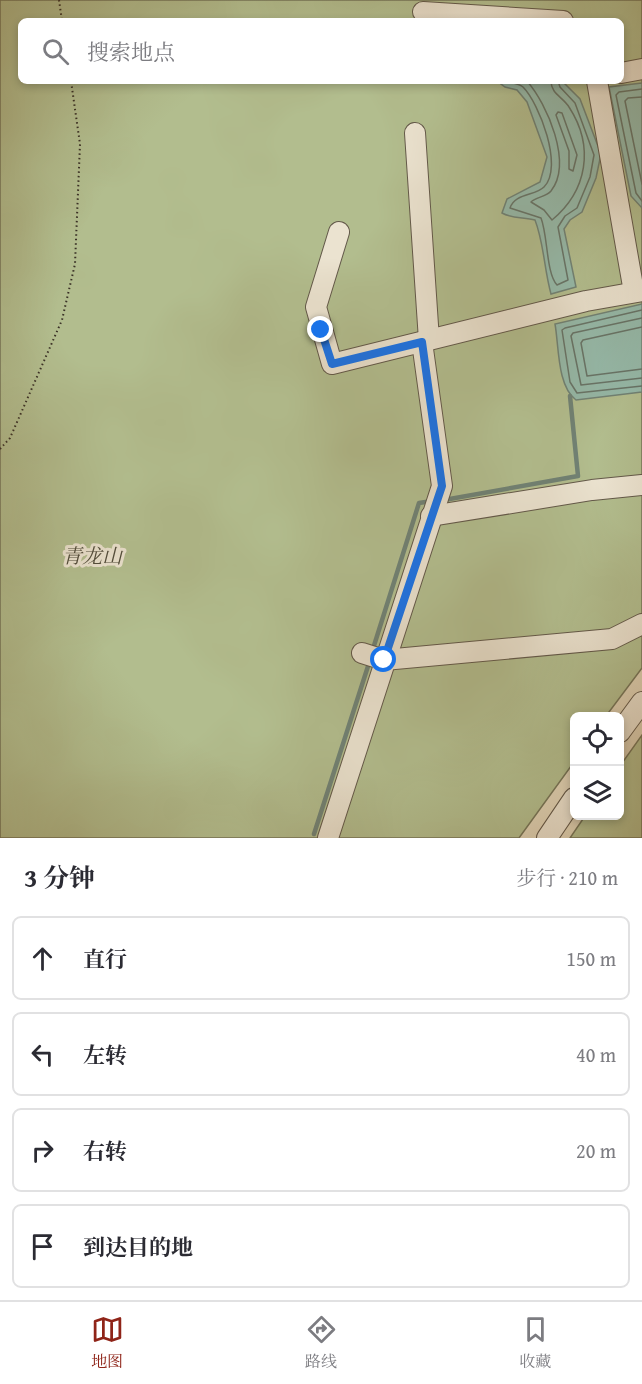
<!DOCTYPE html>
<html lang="zh">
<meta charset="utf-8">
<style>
body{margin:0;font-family:"Gentium Book Plus","Noto Serif SC",serif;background:#f7f7f7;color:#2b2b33}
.controls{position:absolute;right:18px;bottom:18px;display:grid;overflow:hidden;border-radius:9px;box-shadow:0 3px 9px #0003}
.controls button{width:54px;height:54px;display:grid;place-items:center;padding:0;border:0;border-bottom:2px solid #e1e1e2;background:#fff;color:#2b2b33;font:30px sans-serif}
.stop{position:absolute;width:18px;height:18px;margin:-14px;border:4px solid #1a73e8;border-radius:50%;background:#fff}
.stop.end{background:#1a73e8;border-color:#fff;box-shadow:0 2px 6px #0008}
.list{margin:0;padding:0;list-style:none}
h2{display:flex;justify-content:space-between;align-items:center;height:78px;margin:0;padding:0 24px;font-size:26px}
h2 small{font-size:20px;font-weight:400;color:#7c7c81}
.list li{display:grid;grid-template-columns:39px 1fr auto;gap:18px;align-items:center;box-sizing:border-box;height:84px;margin:0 12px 12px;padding:0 12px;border:2px solid #e1e1e2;border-radius:9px}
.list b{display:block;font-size:22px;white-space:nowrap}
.list em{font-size:20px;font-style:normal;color:#7c7c81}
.icon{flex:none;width:33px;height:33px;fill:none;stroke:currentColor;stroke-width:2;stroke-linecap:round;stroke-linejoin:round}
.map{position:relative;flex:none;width:642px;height:838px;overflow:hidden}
.search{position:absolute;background:#fff;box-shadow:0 3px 9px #0003;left:18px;right:18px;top:18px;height:66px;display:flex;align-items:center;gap:15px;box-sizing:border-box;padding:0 21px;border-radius:9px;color:#7c7c81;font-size:22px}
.sheet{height:462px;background:#fff}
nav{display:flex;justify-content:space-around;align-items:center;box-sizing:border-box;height:84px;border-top:2px solid #e1e1e2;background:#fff;font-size:16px;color:#7c7c81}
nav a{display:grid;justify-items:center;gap:3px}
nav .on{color:#8f2418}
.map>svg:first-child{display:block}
.green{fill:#b2bd8e;stroke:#76765a;stroke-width:1.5;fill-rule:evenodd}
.water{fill:#95b9a9;stroke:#708275;stroke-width:1.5}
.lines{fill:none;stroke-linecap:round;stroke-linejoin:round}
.shore{stroke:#677468;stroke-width:1.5}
.stream{stroke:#708275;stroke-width:4.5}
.minor-casing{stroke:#63594a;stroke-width:22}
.path{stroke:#393026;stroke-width:2;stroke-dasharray:1.5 3;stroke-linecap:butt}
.minor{stroke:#ebe3d0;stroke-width:20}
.route{stroke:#1a73e8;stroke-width:8}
.labels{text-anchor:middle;stroke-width:6;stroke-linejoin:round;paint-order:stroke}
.park-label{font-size:20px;font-style:italic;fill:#514c3b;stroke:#ebe3d0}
</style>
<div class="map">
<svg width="642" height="838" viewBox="0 0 642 838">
<rect width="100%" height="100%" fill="#e0d4b7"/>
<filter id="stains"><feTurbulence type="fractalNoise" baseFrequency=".00333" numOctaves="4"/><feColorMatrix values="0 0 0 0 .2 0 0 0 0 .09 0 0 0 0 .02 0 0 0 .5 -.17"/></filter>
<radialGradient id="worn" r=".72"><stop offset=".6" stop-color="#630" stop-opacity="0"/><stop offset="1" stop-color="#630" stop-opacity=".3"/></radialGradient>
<g class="green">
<path d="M0,0H642V668L606,716H574V762L519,838H0ZM21,21H621V81H21Z"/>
<polygon points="642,735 642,838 570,838 585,816 620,816 620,766"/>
</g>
<g class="water">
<path d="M497,81H562L580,99L601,154L596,178L582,212L570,220L564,229L576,287L551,294C544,269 544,243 535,220C524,217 512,219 502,213L507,199L540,182L547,157L527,102L517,90L505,87Z"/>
<polygon points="642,83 642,208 631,196 609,87"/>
<path d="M642,304V392L576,400C557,386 559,346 555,324Z"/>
</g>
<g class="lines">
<g class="shore">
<path d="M505,81C511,83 518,83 523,87C539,103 564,167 544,187C535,196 515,193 510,208L541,218C548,236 546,273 557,285L568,280L558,227L565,216L577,208L590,177L594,155L575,103L560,87L558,81"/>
<path d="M527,81C547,104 573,163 551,191C546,197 536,197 531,202L544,210L552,220C587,191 595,147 569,107C563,97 551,94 551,81"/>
<polyline points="642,89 619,92 616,95 636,193 642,201"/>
<polyline points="642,97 628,98 625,101 642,184"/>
<polygon points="558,112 562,113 577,155 573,171 569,169 569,151 556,115"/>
<polyline points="642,310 565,328 562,330 570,382 577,393 642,386"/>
<polyline points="642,318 573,333 571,336 581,385 642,378"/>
<polyline points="642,327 583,340 581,343 587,376 642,369"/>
</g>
<g class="stream">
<polyline points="444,500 578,476 570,396"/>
<polyline points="372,652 419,503 432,501"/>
<polyline points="314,834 370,660"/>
</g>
<g class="minor-casing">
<g id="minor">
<polyline points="423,12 563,21"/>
<polyline points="621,73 642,69"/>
<polyline points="597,81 634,292"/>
<polyline points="415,133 429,340"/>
<polyline points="339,232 316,307 332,364 586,301 642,291"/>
<polyline points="431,516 592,490 642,485"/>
<polyline points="362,653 384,660 612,639 642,624"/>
<polyline points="620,732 642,702"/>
<polyline points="328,838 442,486 422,342"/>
<polyline points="547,838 574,798"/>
</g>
</g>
<g class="path">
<polyline points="59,0 62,21"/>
<polyline points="0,449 10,438 62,320 75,264 80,144 71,81"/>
</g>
<use href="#minor" class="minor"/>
</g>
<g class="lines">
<polyline class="route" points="321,330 332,364 422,342 442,486 384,660"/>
</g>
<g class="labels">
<g class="park-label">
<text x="92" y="563">青龙山</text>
</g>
</g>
<rect width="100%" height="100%" filter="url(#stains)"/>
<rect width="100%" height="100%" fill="url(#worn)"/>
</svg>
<div class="controls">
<button><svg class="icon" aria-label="locate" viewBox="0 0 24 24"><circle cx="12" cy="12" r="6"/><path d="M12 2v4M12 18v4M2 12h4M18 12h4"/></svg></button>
<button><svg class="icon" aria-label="layers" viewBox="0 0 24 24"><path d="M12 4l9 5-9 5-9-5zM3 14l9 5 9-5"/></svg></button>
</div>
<div class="stop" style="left:384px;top:660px"></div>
<div class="stop end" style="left:321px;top:330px"></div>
<div class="search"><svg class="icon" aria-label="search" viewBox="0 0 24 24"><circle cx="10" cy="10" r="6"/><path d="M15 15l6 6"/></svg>搜索地点</div>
</div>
<section class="sheet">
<h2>3 分钟<small>步行 · 210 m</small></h2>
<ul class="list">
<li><svg class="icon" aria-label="ahead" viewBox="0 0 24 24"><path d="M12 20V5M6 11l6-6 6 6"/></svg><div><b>直行</b></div><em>150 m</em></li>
<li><svg class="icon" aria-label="left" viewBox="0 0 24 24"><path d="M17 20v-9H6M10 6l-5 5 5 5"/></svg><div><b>左转</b></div><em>40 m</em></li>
<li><svg class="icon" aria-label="right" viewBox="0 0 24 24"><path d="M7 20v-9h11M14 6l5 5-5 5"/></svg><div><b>右转</b></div><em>20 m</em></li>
<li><svg class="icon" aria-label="arrive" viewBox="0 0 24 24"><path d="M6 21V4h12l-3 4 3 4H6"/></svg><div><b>到达目的地</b></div></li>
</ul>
</section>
<nav>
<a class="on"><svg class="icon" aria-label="map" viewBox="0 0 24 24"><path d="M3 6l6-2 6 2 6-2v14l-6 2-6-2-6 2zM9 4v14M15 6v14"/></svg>地图</a>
<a><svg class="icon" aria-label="directions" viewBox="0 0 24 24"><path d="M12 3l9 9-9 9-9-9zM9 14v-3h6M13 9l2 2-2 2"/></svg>路线</a>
<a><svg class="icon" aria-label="saved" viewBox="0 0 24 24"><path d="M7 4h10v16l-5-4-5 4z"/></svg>收藏</a>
</nav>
